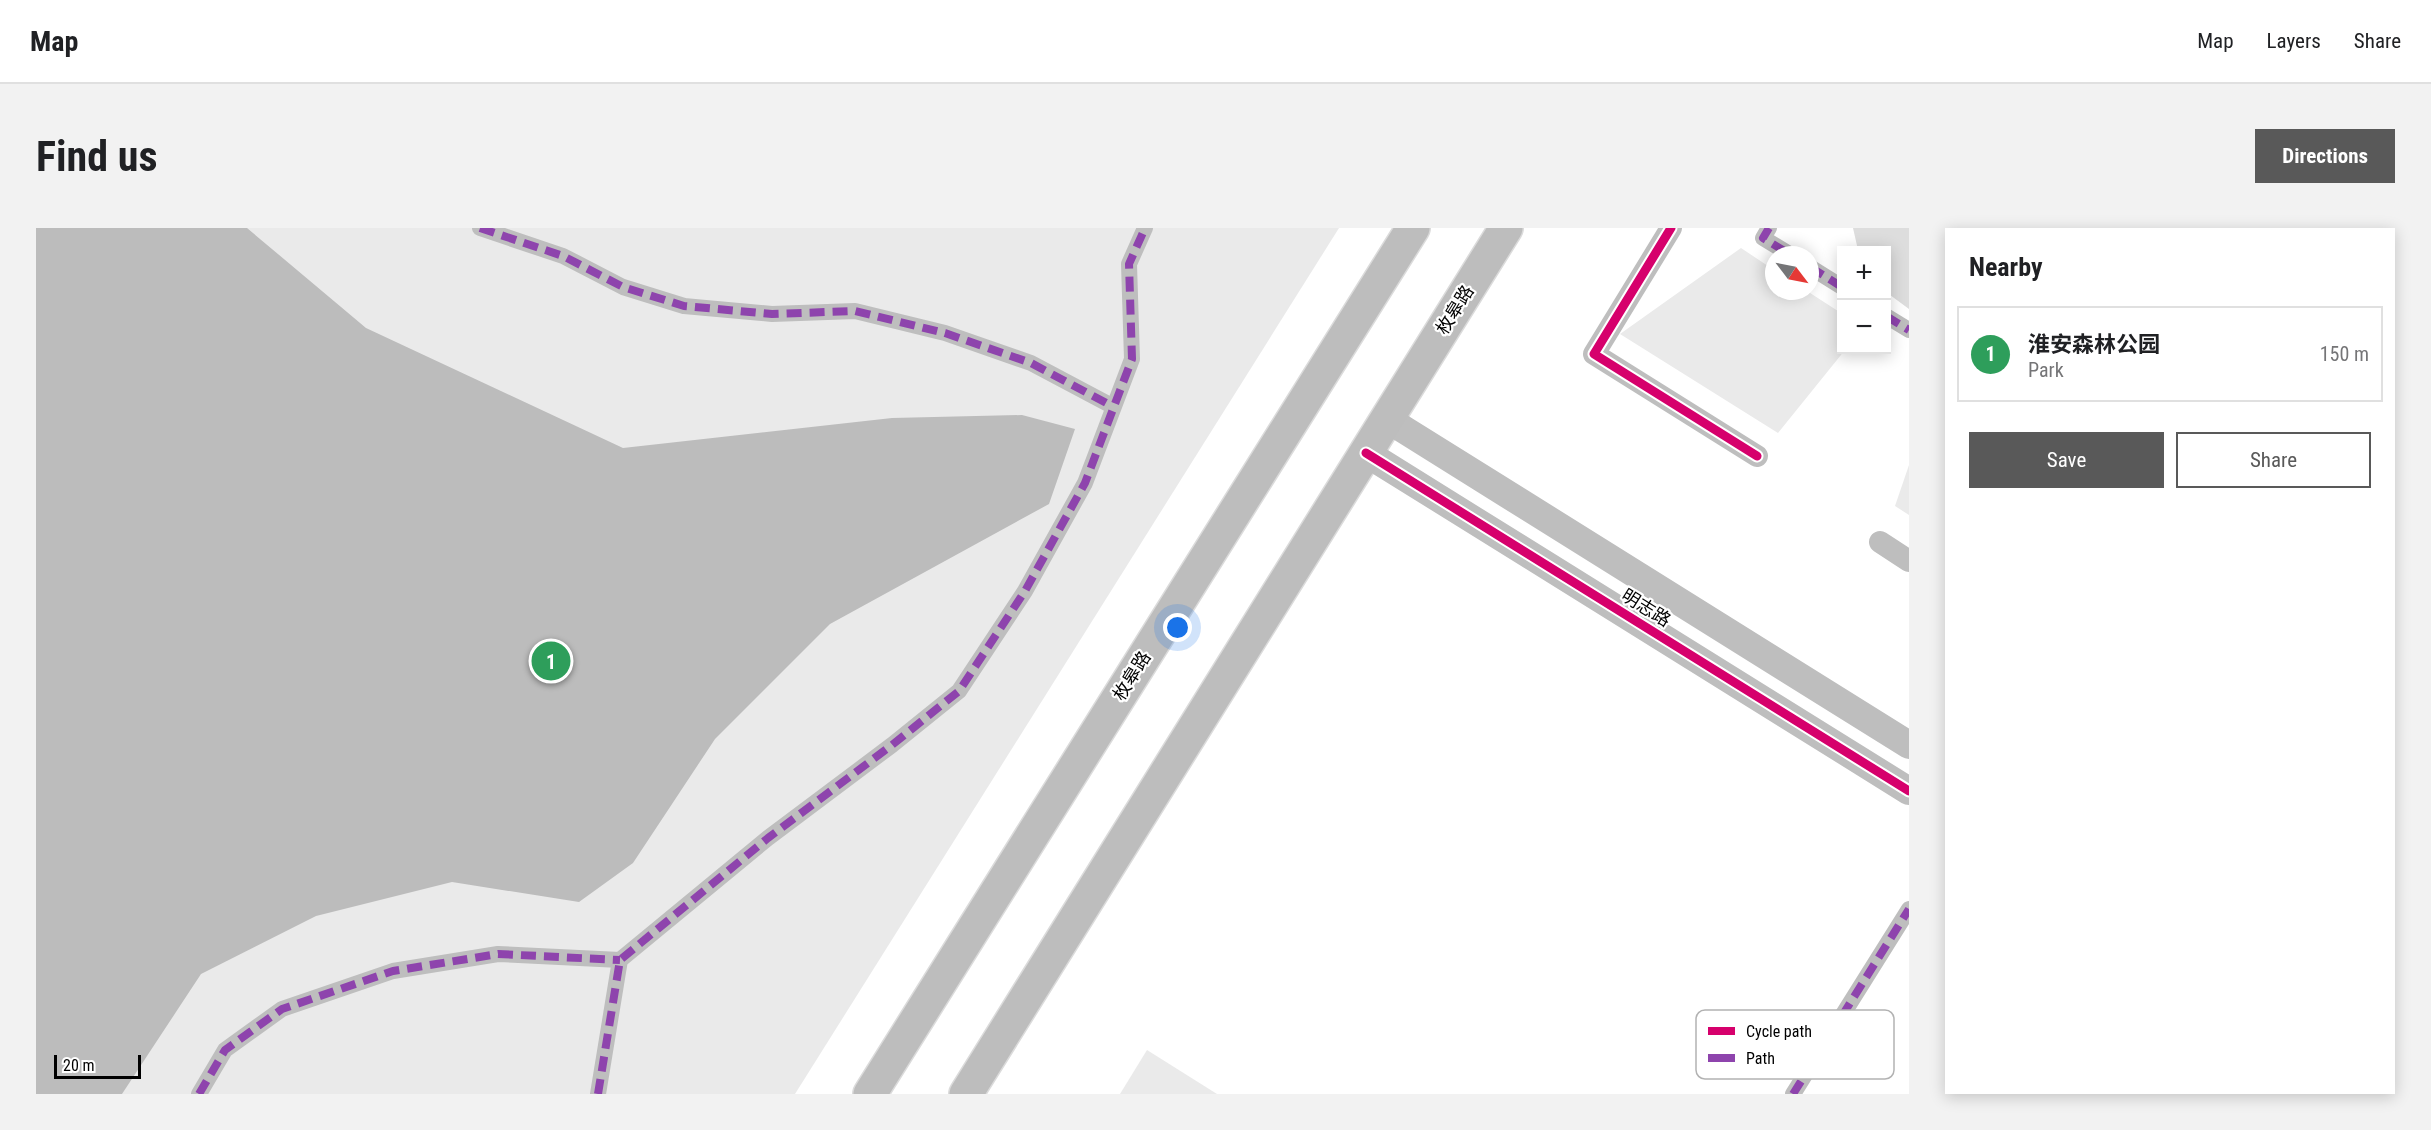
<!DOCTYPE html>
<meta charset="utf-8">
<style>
body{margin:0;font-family:"Roboto Condensed","Noto Sans SC",sans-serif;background:#f2f2f2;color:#202124}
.controls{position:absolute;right:18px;top:18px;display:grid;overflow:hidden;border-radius:0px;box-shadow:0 3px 15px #0003}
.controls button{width:54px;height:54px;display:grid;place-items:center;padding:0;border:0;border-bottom:2px solid #e0e0e0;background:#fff;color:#202124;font:30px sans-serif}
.compass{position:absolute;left:1729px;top:18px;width:54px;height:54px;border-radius:50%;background:#fff;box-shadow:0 3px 15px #0003;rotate:122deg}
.scale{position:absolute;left:18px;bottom:15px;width:87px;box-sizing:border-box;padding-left:6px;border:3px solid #000;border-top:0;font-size:16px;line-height:21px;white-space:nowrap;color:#000;-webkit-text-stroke:4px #fff;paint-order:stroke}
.you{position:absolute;left:1142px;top:400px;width:21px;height:21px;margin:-15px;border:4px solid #fff;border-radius:50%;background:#1a73e8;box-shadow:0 0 0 9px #1a73e833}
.badge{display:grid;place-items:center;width:39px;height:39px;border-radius:50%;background:#595959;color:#fff;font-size:20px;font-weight:700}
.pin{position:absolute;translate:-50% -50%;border:3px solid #fff;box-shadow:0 2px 6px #0006}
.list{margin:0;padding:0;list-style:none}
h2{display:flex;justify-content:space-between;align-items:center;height:78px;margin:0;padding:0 24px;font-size:26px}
h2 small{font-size:20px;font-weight:400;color:#757577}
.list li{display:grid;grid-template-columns:39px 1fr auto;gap:18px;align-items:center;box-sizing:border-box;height:96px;margin:0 12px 12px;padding:0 12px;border:2px solid #e0e0e0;border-radius:0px}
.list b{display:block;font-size:22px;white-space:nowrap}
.list p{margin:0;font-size:20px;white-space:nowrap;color:#757577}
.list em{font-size:20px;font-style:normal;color:#757577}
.actions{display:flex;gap:12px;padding:18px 24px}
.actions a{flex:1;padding:14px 0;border:2px solid #595959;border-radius:0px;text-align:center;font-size:21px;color:#595959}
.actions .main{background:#595959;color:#fff}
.map{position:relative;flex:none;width:1873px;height:866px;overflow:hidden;border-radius:0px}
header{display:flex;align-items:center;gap:36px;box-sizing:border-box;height:84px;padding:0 30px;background:#fff;border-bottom:2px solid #e0e0e0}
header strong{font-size:28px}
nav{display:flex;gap:33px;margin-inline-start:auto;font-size:21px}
.intro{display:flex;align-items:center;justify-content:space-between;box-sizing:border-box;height:144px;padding:0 36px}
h1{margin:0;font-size:42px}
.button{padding:15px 27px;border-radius:0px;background:#595959;color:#fff;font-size:21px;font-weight:700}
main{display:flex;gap:36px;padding:0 36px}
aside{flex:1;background:#fff;border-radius:0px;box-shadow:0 3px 15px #0003}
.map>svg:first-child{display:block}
.green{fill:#eaeaea}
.water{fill:#bcbcbc}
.building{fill:#ddd}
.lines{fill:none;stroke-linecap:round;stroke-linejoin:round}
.primary-casing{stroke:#dbdbdb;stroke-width:36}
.pedestrian{stroke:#bebebe;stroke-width:16}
.minor{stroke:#bebebe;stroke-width:22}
.tertiary{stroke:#bebebe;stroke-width:28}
.primary{stroke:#bdbdbd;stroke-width:33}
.quiet{stroke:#8e44ad;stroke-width:8;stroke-dasharray:15 8;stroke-linecap:butt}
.cycleway-casing{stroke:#fff;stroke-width:13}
.cycleway{stroke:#d6006c;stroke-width:9}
.labels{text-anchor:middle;stroke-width:4.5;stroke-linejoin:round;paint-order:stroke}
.street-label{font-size:18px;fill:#000;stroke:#fff}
.key{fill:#fff;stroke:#b2b2b2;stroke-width:1.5}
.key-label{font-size:16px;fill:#000}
</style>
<header>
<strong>Map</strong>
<nav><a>Map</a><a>Layers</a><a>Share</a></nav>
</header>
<div class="intro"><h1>Find us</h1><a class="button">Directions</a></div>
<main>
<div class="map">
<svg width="1873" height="866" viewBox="0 0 1873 866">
<rect width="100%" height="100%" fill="#fff"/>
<g class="green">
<polygon points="0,0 1303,0 759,866 0,866"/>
<polygon points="1705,20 1738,42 1738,63 1771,63 1805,85 1806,122 1809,122 1742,205 1584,106"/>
<polygon points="1873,237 1873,287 1859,278"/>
<polygon points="1111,822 1181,866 1084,866"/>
</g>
<polygon class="water" points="0,0 211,0 330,100 587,220 856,190 986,187 1039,201 1013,276 794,396 679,511 597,635 543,674 416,654 280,688 165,746 86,866 0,866"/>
<polygon class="building" points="1817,0 1873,0 1873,81 1850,64 1850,22 1822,22"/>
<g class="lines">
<g class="primary-casing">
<g id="primary">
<polyline points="834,866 1377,0"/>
<polyline points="930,866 1470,0"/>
</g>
</g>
<g class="pedestrian">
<polyline points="444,0 527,28 587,59 648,78 736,86 819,83 909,105 995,135 1076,178"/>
<polyline points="1733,0 1727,10 1755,27"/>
<polyline points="1774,39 1806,59"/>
<polyline points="1850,88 1873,102"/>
<polyline points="163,866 189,822 246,781 357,743 462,726 584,732"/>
<polyline points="562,866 584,732 732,610 856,517 923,463 989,363 1049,255 1096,131 1093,36 1109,0"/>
<polyline points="1757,866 1873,681"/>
</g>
<g class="minor">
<polyline points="1635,0 1558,126 1721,228"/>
<polyline points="1844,314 1873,333"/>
</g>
<g class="tertiary">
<polyline points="1351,191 1873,517"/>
<polyline points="1330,225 1873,563"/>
</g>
<use href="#primary" class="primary"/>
<g class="quiet">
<polyline points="444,0 527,28 587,59 648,78 736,86 819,83 909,105 995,135 1076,178"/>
<polyline points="1733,0 1727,10 1755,27"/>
<polyline points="1774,39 1806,59"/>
<polyline points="1850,88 1873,102"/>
<polyline points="163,866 189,822 246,781 357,743 462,726 584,732"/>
<polyline points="562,866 584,732 732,610 856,517 923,463 989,363 1049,255 1096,131 1093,36 1109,0"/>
<polyline points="1757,866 1873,681"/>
</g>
<g class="cycleway-casing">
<g id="cycleway">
<polyline points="1635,0 1558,126 1721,228"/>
<polyline points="1330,225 1873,563"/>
</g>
</g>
<use href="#cycleway" class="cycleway"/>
</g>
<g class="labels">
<g class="street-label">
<text transform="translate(1419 82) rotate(-58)" y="6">枚皋路</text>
<text transform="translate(1610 380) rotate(32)" y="6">明志路</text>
<text transform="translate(1096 448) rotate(-58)" y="6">枚皋路</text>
</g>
</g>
<rect x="1660" y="782" width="198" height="69" rx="9" class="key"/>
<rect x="1672" y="799" width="27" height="8" fill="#d6006c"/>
<rect x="1672" y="826" width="27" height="8" fill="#8e44ad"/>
<g class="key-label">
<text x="1710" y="809">Cycle path</text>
<text x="1710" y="836">Path</text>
</g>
</svg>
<div class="controls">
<button>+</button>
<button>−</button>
</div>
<svg class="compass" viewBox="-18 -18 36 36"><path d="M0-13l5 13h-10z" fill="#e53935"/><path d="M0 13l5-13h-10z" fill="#757577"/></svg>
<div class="scale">20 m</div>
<div class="you"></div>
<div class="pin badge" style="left:515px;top:433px;background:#2e9e5b">1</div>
</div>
<aside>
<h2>Nearby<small></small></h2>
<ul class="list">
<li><span class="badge" style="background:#2e9e5b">1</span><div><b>淮安森林公园</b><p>Park</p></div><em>150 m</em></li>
</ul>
<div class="actions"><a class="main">Save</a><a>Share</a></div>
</aside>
</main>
